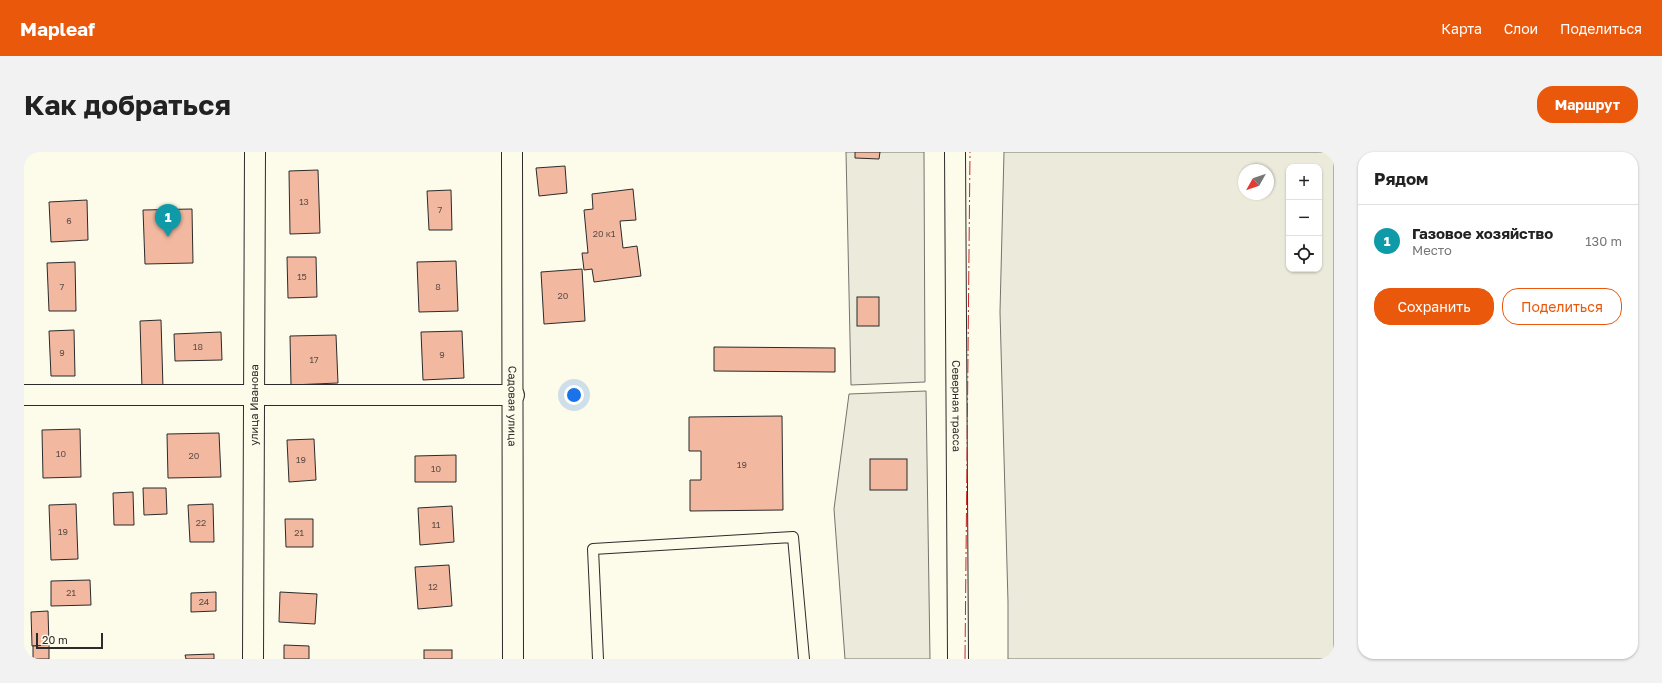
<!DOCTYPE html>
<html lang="ru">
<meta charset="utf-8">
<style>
body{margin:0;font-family:"Golos Text",sans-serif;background:#f2f2f2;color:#222}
.controls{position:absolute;right:12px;top:12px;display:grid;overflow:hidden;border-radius:8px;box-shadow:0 1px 3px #0004}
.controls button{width:36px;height:36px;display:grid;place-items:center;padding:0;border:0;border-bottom:1px solid #e0e0e0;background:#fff;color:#222;font:20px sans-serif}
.compass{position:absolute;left:1214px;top:12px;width:36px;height:36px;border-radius:50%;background:#fff;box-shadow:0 1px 3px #0004;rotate:230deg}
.scale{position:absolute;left:12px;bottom:10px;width:67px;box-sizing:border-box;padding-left:4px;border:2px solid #2b2b2b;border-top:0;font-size:11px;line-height:14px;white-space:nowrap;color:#2b2b2b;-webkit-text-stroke:3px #fdfbea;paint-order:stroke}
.you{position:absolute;left:550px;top:243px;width:14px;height:14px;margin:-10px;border:3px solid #fff;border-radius:50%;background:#1a73e8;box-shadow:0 0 0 6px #1a73e833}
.badge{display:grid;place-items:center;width:26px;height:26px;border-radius:50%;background:#ea580c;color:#fff;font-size:13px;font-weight:700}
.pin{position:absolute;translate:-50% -33px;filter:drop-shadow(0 1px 2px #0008)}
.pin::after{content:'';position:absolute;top:21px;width:14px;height:12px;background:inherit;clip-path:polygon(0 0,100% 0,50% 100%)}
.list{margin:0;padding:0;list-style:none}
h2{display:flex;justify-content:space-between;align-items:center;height:52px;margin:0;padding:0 16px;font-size:17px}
h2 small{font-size:13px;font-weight:400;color:#767676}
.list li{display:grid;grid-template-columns:26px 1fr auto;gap:12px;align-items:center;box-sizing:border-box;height:72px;padding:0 16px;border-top:1px solid #e0e0e0}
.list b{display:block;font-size:15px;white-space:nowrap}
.list p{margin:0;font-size:13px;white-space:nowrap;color:#767676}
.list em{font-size:13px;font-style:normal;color:#767676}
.actions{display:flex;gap:8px;padding:12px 16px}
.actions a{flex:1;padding:9px 0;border:1px solid #ea580c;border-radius:16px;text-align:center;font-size:14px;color:#ea580c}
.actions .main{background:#ea580c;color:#fff}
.icon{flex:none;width:22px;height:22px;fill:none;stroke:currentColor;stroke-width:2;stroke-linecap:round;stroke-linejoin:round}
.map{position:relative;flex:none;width:1310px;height:507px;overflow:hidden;border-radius:16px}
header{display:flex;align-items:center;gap:24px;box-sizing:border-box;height:56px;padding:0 20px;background:#ea580c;color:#fff}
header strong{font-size:19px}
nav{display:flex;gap:22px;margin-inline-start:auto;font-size:14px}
.intro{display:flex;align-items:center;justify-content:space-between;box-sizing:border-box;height:96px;padding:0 24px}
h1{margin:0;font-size:28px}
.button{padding:10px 18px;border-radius:16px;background:#ea580c;color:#fff;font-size:14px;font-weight:700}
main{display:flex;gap:24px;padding:0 24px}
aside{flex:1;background:#fff;border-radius:16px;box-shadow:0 1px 3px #0004}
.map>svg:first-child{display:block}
.green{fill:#ecebdb;stroke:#74746e;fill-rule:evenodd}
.building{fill:#f2b8a0;stroke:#2b2b2b}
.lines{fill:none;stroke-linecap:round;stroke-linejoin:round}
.service-casing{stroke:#2b2b2b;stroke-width:12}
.minor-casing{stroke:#2b2b2b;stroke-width:22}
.service{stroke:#fdfbea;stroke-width:10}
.minor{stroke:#fdfbea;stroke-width:20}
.power{stroke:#c62828;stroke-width:1;stroke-dasharray:14 3 2 3;stroke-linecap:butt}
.labels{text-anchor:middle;stroke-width:3;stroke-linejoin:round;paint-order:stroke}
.number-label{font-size:9px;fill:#5d4e48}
.street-label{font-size:11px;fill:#2b2b2b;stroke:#fdfbea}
</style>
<header>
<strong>Mapleaf</strong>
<nav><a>Карта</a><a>Слои</a><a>Поделиться</a></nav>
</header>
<div class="intro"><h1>Как добраться</h1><a class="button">Маршрут</a></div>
<main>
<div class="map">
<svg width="1310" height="507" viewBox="0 0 1310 507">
<rect width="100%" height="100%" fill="#fdfbea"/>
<g class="green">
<polygon points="822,0 900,0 901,230 827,233"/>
<path d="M980,0H1310V507H984V450L976,160ZM1265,15H1295V117H1265ZM1220,18H1244V42H1220Z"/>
<polygon points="902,239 906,507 821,507 810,357 825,242"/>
</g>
<g class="building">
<polygon points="831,0 856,0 855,7 831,6"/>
<polygon points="541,14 543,41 515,44 512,16"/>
<polygon points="294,18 296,81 266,82 265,19"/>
<polygon points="609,37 612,68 596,69 599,96 613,94 617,124 570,130 568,117 560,118 558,101 564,101 560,58 569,57 568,42"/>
<polygon points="427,38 428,78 405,78 403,39"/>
<polygon points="63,48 64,88 27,90 25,50"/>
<polygon points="168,57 169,111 121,112 119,58"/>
<polygon points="263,105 292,105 293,145 264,146"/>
<polygon points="432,109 434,159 395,160 393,110"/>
<polygon points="51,110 52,159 25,159 23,111"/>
<polygon points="558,117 561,169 520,172 517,120"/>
<rect x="833" y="145" width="22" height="29"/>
<polygon points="137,168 139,236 118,237 116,169"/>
<polygon points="50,178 51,224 27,224 25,179"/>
<polygon points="438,179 440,226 399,228 397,180"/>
<polygon points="197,180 198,208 151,209 150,182"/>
<polygon points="312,183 314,231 267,233 266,184"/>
<polygon points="690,195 811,196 811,220 690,219"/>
<polygon points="758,264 759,358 666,359 666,328 677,328 677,299 665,299 665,265"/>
<polygon points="56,277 57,325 19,326 18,278"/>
<polygon points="195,281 197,325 144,326 143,282"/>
<polygon points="290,287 292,328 265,330 263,288"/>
<polygon points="432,303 432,330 391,330 391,304"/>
<rect x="846" y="307" width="37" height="31"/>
<polygon points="119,336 142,336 143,362 120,363"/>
<polygon points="109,340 110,373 90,373 89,341"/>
<polygon points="52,352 54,407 27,408 25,353"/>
<polygon points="189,352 190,390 166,390 164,353"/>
<polygon points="428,354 430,390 396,393 394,356"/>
<polygon points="261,367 289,367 289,395 262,395"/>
<polygon points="425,413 428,454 394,457 391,415"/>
<polygon points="66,428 67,453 27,454 27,429"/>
<polygon points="192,440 192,459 167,460 167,441"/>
<polygon points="256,440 293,442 291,472 255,470"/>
<polygon points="24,459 25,493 8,494 7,460"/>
<polygon points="25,493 25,507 9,507 9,494"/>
<polygon points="260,493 285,494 285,507 260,507"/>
<rect x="400" y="498" width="28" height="9"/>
<polygon points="190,502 190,507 162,507 161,503"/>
</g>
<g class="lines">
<g class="service-casing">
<polyline id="service" points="574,507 569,397 769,385 780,507"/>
</g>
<g class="minor-casing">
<g id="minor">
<path id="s1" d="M488,0L489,507"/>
<path id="s2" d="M931,0L934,507"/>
<polyline points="0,243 490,243"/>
<path id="s3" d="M229,507L231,0"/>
</g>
</g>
<use href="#service" class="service"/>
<use href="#minor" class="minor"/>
<polyline class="power" points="941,507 946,0"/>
</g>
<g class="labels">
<g class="number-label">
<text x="280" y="53">13</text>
<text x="416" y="61">7</text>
<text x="45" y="72">6</text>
<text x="580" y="85">20 к1</text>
<text x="278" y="128">15</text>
<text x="38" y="138">7</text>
<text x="414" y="138">8</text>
<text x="539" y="147">20</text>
<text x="174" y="198">18</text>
<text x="38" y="204">9</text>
<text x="418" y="206">9</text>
<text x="290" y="211">17</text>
<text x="37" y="305">10</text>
<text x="170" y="307">20</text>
<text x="277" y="311">19</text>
<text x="718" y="316">19</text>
<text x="412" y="320">10</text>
<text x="177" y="374">22</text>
<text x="412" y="376">11</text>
<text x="39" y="383">19</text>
<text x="275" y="384">21</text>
<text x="409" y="438">12</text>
<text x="47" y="444">21</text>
<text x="180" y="453">24</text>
</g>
<g class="street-label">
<text dy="4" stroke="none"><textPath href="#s1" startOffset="254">Садовая улица</textPath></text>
<text dy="4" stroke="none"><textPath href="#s2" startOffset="254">Северная трасса</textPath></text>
<text dy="4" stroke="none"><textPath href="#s3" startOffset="254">улица Иванова</textPath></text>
</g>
</g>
</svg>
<div class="controls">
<button>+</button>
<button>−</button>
<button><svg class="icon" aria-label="locate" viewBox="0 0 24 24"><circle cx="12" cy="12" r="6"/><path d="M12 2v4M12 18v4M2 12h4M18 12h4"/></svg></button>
</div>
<svg class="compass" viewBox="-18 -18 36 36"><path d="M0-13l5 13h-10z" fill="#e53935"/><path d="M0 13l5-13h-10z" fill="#767676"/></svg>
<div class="scale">20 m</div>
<div class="you"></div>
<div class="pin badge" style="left:144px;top:85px;background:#0f9aa8">1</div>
</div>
<aside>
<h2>Рядом<small></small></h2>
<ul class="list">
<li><span class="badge" style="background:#0f9aa8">1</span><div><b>Газовое хозяйство</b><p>Место</p></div><em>130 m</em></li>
</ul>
<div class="actions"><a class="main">Сохранить</a><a>Поделиться</a></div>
</aside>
</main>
